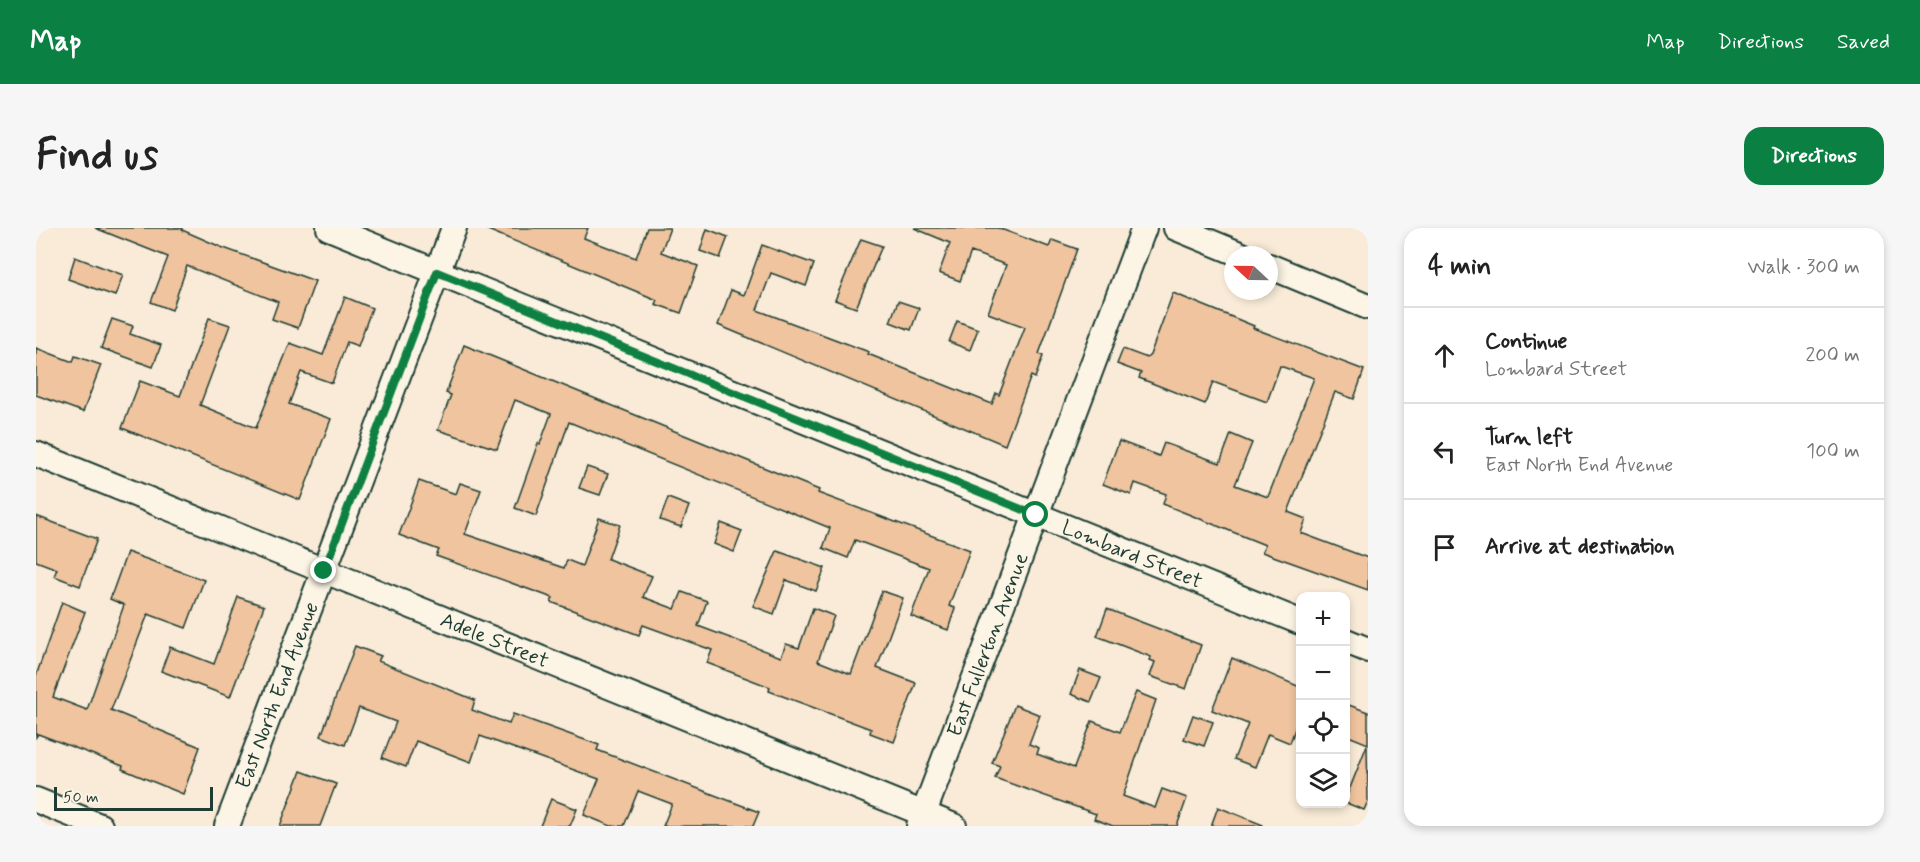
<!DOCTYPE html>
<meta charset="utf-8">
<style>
body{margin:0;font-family:Mynerve,sans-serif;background:#f6f6f6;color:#222}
.controls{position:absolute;right:18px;bottom:18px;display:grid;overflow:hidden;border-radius:12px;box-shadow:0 3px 9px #0003}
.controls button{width:54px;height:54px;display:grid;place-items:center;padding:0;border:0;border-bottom:2px solid #e0e0e0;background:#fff;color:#222;font:30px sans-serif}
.compass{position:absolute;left:1188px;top:18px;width:54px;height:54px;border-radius:50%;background:#fff;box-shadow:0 3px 9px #0003;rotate:292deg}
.scale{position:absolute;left:18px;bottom:15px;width:159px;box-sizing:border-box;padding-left:6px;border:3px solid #1f3d34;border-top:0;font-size:16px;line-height:21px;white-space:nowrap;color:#1f3d34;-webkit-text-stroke:4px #fcf5e5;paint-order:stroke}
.stop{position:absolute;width:18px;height:18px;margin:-14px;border:4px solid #0b8043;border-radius:50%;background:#fff}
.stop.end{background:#0b8043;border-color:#fff;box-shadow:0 2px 6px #0008}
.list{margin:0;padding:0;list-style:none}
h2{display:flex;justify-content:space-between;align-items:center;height:78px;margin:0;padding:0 24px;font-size:26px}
h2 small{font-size:20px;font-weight:400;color:#767676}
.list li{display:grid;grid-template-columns:39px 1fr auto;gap:18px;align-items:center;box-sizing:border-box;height:96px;padding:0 24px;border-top:2px solid #e0e0e0}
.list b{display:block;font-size:22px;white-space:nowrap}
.list p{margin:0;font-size:20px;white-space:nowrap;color:#767676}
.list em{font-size:20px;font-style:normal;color:#767676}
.icon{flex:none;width:33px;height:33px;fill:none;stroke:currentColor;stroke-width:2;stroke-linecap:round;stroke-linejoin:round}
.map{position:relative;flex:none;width:1332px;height:598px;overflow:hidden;border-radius:18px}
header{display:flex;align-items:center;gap:36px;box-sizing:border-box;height:84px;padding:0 30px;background:#0b8043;color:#fff}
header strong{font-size:28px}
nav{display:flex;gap:33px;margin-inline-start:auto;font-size:21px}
.intro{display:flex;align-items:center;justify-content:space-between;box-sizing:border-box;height:144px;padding:0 36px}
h1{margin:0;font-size:42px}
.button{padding:15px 27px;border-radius:18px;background:#0b8043;color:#fff;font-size:21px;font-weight:700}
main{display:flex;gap:36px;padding:0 36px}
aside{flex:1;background:#fff;border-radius:18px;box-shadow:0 3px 9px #0003}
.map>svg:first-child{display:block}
.building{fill:#efc49e;stroke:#1f3d34;stroke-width:1.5}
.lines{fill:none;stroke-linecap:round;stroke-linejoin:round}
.minor-casing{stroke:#1f3d34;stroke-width:28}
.minor{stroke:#fcf5e5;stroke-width:24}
.route{stroke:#0b8043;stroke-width:8}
.labels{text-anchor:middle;stroke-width:5;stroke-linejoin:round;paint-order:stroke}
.street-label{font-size:21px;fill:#1f3d34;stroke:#fcf5e5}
</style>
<header>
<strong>Map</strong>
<nav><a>Map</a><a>Directions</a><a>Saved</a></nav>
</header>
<div class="intro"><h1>Find us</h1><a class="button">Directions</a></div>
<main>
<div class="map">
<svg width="1332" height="598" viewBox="0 0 1332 598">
<rect width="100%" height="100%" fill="#f9ebd7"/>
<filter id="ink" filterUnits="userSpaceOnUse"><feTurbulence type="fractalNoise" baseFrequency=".0167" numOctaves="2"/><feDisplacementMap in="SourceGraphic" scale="12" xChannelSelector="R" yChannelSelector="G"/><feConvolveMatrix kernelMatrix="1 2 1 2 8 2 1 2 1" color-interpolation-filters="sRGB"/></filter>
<g filter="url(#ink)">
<g class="building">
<polygon points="59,0 146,0 146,2 185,19 279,53 262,100 236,91 242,74 151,38 136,82 115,74 132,29"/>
<polygon points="447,0 552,0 548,10 600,30 611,0 634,0 625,24 662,38 645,85 619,76 621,72"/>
<polygon points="878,0 962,0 1013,19 1016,12 1041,21 1003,126 1007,128 999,150 995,148 969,217 682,97 695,62 708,67 726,17 778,36 770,58 735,45 721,82 833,124 832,126 956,176 960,165 963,167 989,99 952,85 970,37 935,24 924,53 903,45 914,15"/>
<polygon points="671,1 692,9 684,30 664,23"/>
<polygon points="825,11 846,18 820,80 799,72"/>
<polygon points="39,29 87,47 79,68 32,51"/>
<polygon points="1137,65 1218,98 1217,100 1328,142 1318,171 1299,164 1252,284 1270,291 1265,305 1332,330 1332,362 1226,324 1229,317 1127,276 1130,266 1099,255 1095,267 1067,256 1083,213 1123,228 1128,215 1184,235 1195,206 1216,215 1199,257 1232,269 1278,150 1244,138 1231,174 1177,154 1169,176 1103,150 1105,145 1081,136 1087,121 1111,130 1114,127"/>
<polygon points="309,69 336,80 322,118 311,114 296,155 265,144 253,176 295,191 264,272 86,200 104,153 144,168 173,90 194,97 164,177 220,200 254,115 287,127"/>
<polygon points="862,73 883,80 875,102 854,94"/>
<polygon points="76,91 97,98 94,106 125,117 117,139 65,120"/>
<polygon points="921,93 942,101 934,122 913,114"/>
<polygon points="428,117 783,262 782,265 934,322 913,378 919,380 912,402 875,388 893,340 819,312 812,330 787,320 794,300 533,194 500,288 479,280 502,215 504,216 515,186 479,172 461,221 402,202 415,167 410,165"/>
<polygon points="0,120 37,134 39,128 65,137 47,184 0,167"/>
<polygon points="551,239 572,246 564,267 543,260"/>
<polygon points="383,253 420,266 424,255 445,262 429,306 528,340 531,332 546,338 563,290 584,297 572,331 616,348 607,369 639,381 646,364 671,373 662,398 745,429 750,416 763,420 777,380 798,388 782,433 815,446 846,363 867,370 841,440 880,455 858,514 834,505 835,501 733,463 734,459 671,435 676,422 607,397 603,407 515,374 517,370 400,328 403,322 363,307"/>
<polygon points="632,270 653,278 645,299 624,292"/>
<polygon points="0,288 61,311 44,358 18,348 21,341 0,333"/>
<polygon points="685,295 706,303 698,324 678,316"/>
<polygon points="741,323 789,340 780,363 750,352 738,386 717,378"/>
<polygon points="91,324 168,352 150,400 112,386 75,482 164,519 147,566 86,541 87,538 2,506 0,509 0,448 26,374 49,384 17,469 51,482 88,377 74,371"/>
<polygon points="202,369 228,378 194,469 125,443 134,419 178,436"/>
<polygon points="1071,381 1165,417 1150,461 1114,448 1119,434 1114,432 1115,429 1061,408"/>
<polygon points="319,418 345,428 342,433 439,472 436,482 473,496 477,486 563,517 561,522 723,584 717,598 627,598 636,576 602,563 588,598 575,598 548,587 563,551 444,508 435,534 380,513 370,539 346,530 360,494 323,480 309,517 285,508"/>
<polygon points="1196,430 1264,459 1264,487 1254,515 1232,506 1219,539 1198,531 1212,496 1176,482"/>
<polygon points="1044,442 1065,450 1055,474 1035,466"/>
<polygon points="1100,464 1120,472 1087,568 1119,580 1126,561 1151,570 1141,598 1077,598 1058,591 1060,586 959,550 964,538 956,535 979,477 1004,487 993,516 1003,520 1001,526 1038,540 1056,493 1084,504"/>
<polygon points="1310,476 1332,484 1332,516 1310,507"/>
<polygon points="1157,487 1177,494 1168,518 1148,511"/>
<polygon points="1331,517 1332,573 1328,582 1310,575 1310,570"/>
<polygon points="265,543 300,556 284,598 244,598"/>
<polygon points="515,571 541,581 534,598 504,598"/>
<polygon points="1182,579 1227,597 1227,598 1175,598"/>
</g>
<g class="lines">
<g class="minor-casing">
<g id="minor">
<path id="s1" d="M293,0L1264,394"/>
<polyline points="1140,0 1206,27"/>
<polyline points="1233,38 1332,79"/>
<path id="s2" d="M0,226L918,598"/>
<polyline points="1310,413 1332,422"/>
<polyline points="0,572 64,598"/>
<path id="s3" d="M191,598L418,0"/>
<path id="s4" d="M883,598L1108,0"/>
</g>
</g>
<use href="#minor" class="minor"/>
</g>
</g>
<g class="lines" filter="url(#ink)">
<polyline class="route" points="288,343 401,44 1000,287"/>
</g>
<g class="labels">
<g class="street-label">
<text dy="7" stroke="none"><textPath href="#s1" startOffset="867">Lombard Street</textPath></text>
<text dy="7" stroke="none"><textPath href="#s2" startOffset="495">Adele Street</textPath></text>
<text dy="7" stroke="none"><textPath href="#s4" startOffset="194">East Fullerton Avenue</textPath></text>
<text dy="7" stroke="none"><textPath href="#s3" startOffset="140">East North End Avenue</textPath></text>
</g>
</g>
</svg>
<div class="controls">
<button>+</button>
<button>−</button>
<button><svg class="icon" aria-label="locate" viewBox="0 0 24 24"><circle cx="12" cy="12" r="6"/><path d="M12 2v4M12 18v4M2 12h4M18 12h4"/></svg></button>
<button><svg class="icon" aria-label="layers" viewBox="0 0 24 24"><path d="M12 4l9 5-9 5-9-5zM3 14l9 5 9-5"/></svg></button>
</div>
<svg class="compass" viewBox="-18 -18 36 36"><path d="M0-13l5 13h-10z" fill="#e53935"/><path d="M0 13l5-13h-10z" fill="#767676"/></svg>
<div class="scale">50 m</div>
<div class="stop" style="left:1000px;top:287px"></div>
<div class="stop end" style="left:288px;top:343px"></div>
</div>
<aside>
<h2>4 min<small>Walk · 300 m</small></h2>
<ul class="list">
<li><svg class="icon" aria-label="ahead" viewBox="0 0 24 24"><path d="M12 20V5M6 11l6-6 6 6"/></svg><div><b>Continue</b><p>Lombard Street</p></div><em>200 m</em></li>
<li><svg class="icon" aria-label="left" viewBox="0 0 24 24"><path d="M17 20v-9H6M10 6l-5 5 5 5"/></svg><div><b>Turn left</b><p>East North End Avenue</p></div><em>100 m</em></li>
<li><svg class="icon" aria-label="arrive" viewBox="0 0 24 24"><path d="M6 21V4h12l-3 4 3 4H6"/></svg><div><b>Arrive at destination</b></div></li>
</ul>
</aside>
</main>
